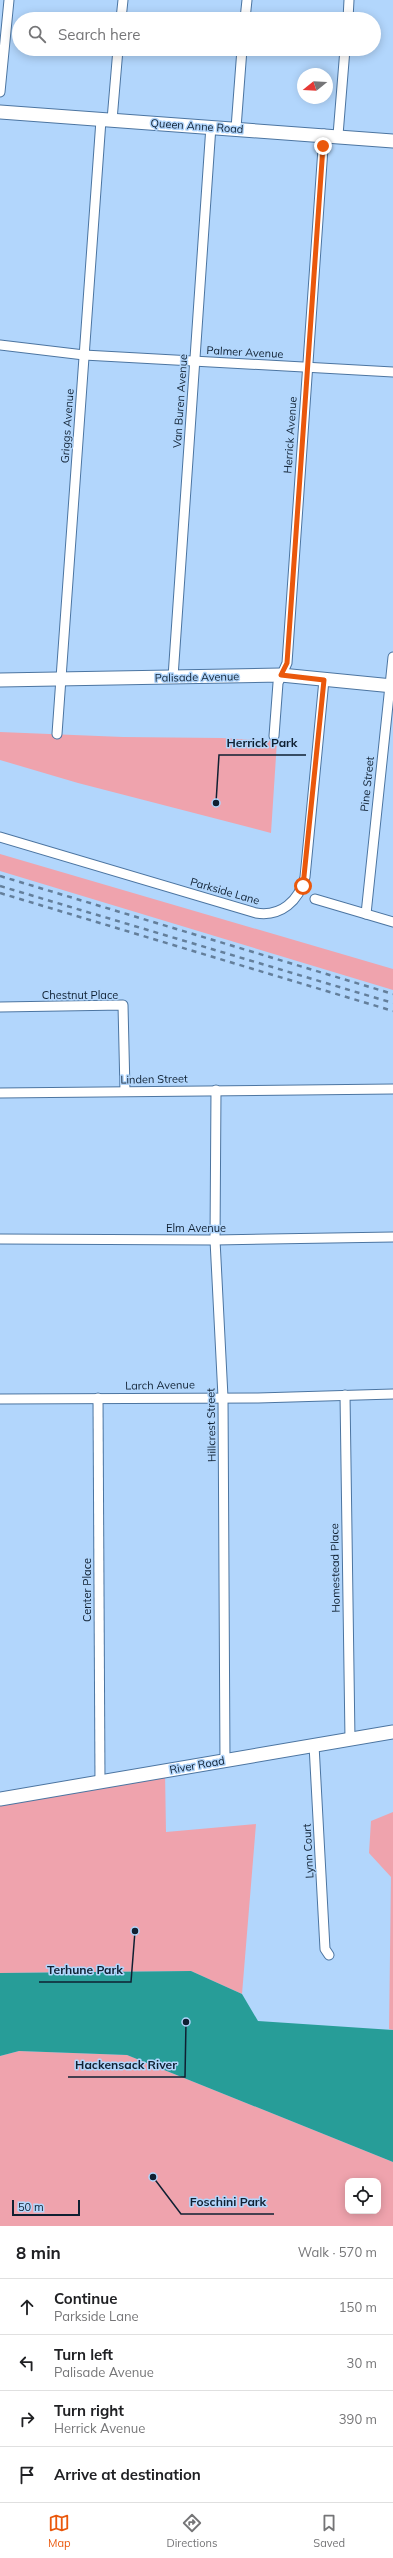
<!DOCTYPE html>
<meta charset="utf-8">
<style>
body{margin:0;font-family:Mulish,sans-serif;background:#f6f6f6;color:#202124}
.controls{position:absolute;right:12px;bottom:12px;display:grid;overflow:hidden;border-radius:8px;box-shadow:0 2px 10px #0003}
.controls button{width:36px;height:36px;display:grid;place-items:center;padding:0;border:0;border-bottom:1px solid #e0e0e0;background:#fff;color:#202124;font:20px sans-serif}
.compass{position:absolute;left:297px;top:68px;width:36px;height:36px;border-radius:50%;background:#fff;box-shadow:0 2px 10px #0003;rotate:252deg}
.scale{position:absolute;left:12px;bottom:10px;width:68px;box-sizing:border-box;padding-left:4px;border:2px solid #0f2032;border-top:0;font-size:11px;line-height:14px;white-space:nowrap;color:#0f2032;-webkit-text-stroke:3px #b2d6fc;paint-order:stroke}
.stop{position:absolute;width:12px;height:12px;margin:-9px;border:3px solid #ea580c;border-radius:50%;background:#fff}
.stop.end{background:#ea580c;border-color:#fff;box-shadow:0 1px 4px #0008}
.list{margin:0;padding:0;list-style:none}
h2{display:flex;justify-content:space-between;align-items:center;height:52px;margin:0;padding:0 16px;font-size:17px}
h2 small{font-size:13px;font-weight:400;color:#757577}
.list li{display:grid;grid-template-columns:26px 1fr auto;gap:12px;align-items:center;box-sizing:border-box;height:56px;padding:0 16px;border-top:1px solid #e0e0e0}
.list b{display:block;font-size:15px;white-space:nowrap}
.list p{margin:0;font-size:13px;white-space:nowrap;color:#757577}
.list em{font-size:13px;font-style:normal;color:#757577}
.icon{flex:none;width:22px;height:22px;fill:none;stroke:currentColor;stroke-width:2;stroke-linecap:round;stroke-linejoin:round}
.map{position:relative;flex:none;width:393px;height:2226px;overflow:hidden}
.search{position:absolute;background:#fff;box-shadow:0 2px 10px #0003;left:12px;right:12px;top:12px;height:44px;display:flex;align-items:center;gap:10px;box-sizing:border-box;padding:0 14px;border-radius:22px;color:#757577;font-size:15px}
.sheet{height:276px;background:#fff}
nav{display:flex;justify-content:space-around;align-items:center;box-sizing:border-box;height:56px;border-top:1px solid #e0e0e0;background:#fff;font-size:11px;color:#757577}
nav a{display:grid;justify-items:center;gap:2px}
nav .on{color:#ea580c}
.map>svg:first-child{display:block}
.green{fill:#efa3ad;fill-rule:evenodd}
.water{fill:#279d98}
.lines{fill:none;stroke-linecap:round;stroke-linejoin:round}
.street-casing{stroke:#4c75a1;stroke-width:11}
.secondary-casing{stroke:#4c75a1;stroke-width:15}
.street{stroke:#fff;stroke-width:9}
.secondary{stroke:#fff;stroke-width:13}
.rail{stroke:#647f9b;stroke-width:2.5;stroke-dasharray:5 5;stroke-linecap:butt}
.route{stroke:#ea580c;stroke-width:5}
.labels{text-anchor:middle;stroke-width:3;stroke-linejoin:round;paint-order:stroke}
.street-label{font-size:11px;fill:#0f2032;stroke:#b2d6fc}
.leader{fill:none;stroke:#0f2032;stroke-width:1.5}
.callout-dot{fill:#0f2032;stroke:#b2d6fc;stroke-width:1.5}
.callout-label{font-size:12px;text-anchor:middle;font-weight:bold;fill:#0f2032;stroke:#b2d6fc;stroke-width:3;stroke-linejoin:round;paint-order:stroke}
</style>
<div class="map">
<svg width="393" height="2226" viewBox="0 0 393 2226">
<rect width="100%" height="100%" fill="#b2d6fc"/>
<g class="green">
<polygon points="0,732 123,737 221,738 277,741 271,833 78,783 0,760"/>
<polygon points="0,854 393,969 393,990 0,871"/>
<polygon points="165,1771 166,1832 256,1824 242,1994 191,1971 0,1973 0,1799"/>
<polygon points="393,1812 393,2030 389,2029 391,1877 369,1853 371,1821"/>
<path d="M19,2051L127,2055L393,2162V2226H0V2056ZM348,2181H378V2211H348Z"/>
</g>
<polygon class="water" points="191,1971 242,1994 258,2021 393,2030 393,2162 127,2055 19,2051 0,2056 0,1973"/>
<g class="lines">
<g class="street-casing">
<g id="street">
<polyline points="121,19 123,0"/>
<polyline points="245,19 247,0"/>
<polyline points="348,19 349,0"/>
<polyline points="0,92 9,0"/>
<polyline points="112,120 118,49"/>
<polyline points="236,128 242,49"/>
<polyline points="338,135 345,49"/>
<polyline points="0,345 84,355 393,372"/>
<polyline points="173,677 211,126"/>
<polyline points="57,734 101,120"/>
<polyline points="274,736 278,683 287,663 324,134"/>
<path d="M0,837L256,913C281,917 299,901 305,877L324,680"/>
<polyline points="315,899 393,922"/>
<polyline points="366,914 393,657"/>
<polyline points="0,1007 123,1005 125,1091"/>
<polyline points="216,1090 215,1240 223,1397 225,1761"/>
<polyline points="0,1093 393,1089"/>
<polyline points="0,1239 215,1240 393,1237"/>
<polyline points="345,1395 350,1739"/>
<polyline points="98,1398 100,1782"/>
<polyline points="0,1399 258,1398 393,1394"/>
<polyline points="314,1745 325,1949 329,1955"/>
</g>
</g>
<g class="secondary-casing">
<g id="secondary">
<polyline points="0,112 393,141"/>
<polyline points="0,680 281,675 393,686"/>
<polyline points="0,1799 393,1732"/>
</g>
</g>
<use href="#street" class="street"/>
<use href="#secondary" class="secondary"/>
<g class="rail">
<polyline points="0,876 393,994"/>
<polyline points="0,886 393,1003"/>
<polyline points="0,893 393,1011"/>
</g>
</g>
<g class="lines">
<polyline class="route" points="303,886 324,680 281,675 287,663 323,146"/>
</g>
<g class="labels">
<g class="street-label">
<text transform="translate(197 126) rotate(4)" y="4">Queen Anne Road</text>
<text transform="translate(245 352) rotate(3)" y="4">Palmer Avenue</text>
<text transform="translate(180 401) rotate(-86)" y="4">Van Buren Avenue</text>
<text transform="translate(67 426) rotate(-86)" y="4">Griggs Avenue</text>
<text transform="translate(290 435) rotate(-86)" y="4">Herrick Avenue</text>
<text transform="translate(197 677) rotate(-1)" y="4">Palisade Avenue</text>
<text transform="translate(367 784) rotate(-84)" y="4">Pine Street</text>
<text transform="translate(225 891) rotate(16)" y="4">Parkside Lane</text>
<text x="80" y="999">Chestnut Place</text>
<text transform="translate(154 1079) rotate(-1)" y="4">Linden Street</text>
<text x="196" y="1232">Elm Avenue</text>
<text transform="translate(160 1385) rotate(-1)" y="4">Larch Avenue</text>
<text transform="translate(211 1425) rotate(-91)" y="4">Hillcrest Street</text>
<text transform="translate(335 1568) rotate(-91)" y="4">Homestead Place</text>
<text transform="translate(87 1590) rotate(-90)" y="4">Center Place</text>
<text transform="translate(197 1765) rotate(-10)" y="4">River Road</text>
<text transform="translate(308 1851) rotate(-93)" y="4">Lynn Court</text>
</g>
</g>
<path class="leader" d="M216 803L219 755H306M135 1931L131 1982H39M186 2022L185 2077H68M153 2177L181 2214H274"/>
<g class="callout-dot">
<circle cx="216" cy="803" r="4"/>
<circle cx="135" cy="1931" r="4"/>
<circle cx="186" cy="2022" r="4"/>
<circle cx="153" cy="2177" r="4"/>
</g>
<g class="callout-label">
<text x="262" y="747">Herrick Park</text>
<text x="85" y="1974">Terhune Park</text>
<text x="126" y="2069">Hackensack River</text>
<text x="228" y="2206">Foschini Park</text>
</g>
</svg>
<div class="controls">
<button><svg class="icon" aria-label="locate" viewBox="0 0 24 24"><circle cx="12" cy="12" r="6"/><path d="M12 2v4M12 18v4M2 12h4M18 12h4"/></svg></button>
</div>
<svg class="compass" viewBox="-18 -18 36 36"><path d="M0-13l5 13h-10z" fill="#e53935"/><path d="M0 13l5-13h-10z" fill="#757577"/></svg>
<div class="scale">50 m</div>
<div class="stop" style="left:303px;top:886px"></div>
<div class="stop end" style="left:323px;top:146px"></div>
<div class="search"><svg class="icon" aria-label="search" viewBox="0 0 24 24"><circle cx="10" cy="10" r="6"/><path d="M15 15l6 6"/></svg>Search here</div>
</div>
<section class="sheet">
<h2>8 min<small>Walk · 570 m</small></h2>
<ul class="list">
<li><svg class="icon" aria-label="ahead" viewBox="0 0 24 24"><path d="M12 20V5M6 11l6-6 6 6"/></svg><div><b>Continue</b><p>Parkside Lane</p></div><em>150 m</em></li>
<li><svg class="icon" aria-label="left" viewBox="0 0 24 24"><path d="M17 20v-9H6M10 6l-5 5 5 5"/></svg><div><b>Turn left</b><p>Palisade Avenue</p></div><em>30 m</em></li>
<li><svg class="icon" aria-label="right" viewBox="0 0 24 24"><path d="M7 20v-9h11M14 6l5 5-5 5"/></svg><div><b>Turn right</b><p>Herrick Avenue</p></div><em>390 m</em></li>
<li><svg class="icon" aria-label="arrive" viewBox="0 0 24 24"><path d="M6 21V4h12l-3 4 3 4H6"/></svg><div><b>Arrive at destination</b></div></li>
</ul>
</section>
<nav>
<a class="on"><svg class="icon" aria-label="map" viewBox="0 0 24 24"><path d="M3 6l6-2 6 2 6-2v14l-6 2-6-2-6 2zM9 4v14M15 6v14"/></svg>Map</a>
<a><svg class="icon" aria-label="directions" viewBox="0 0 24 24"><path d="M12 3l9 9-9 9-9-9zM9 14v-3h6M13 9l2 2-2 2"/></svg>Directions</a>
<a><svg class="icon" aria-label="saved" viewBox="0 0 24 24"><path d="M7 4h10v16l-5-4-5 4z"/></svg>Saved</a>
</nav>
